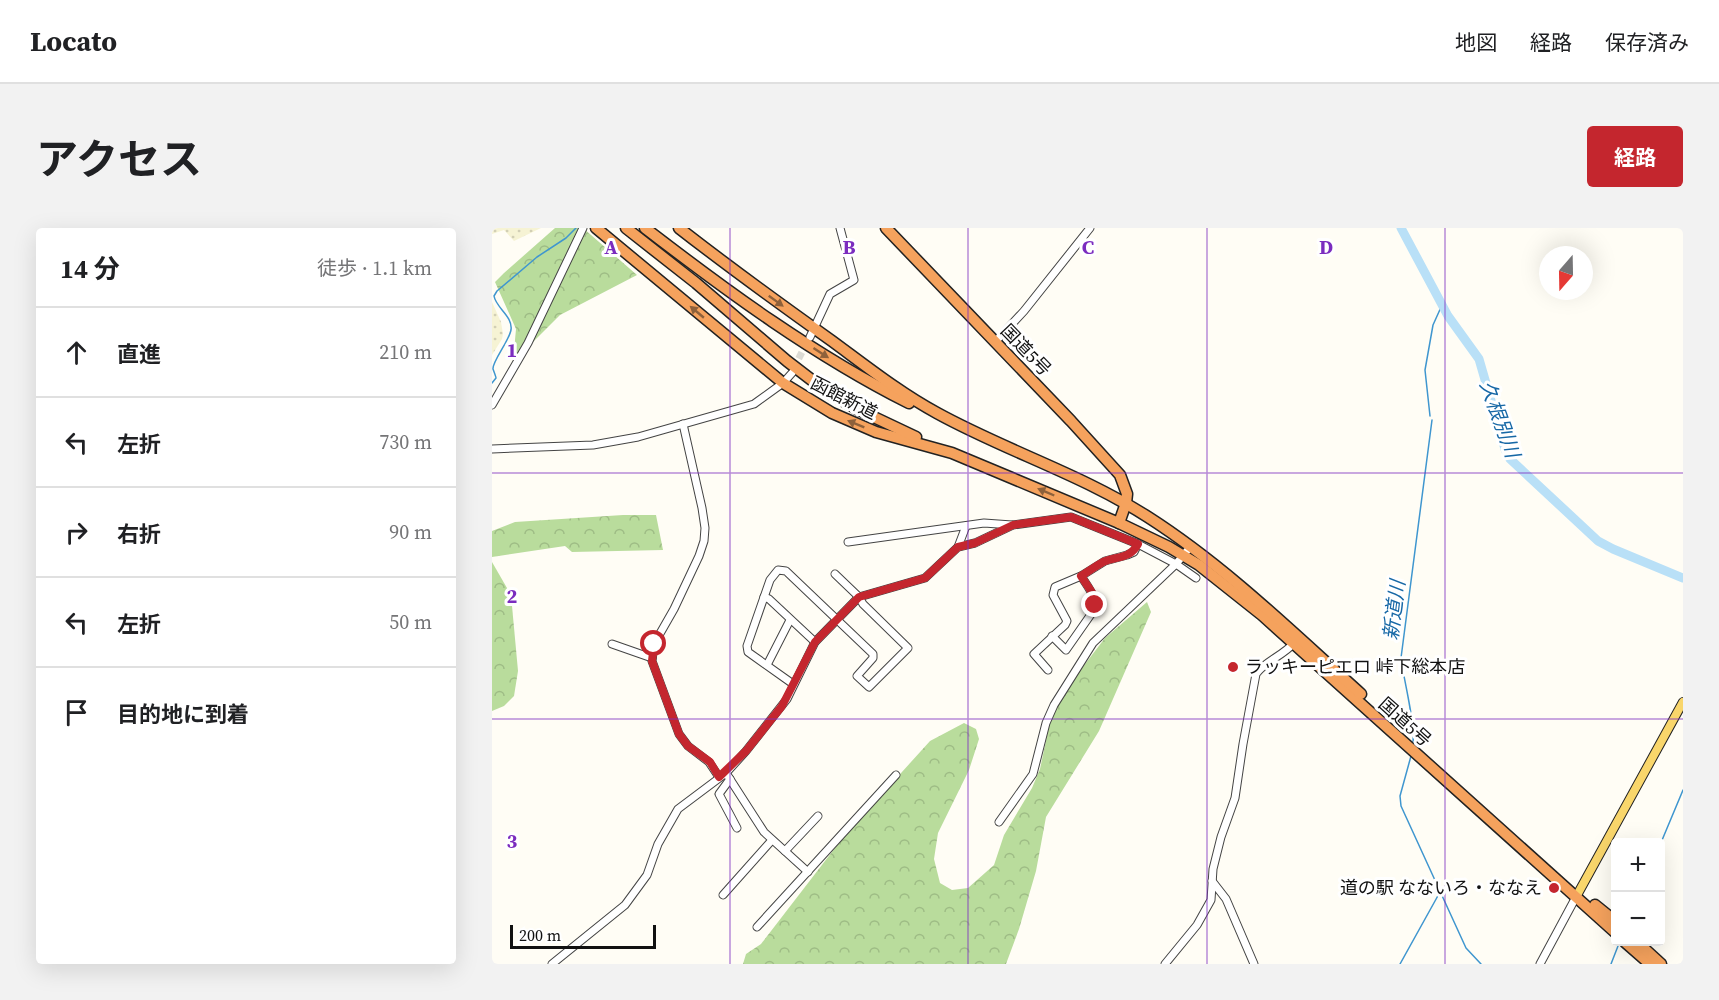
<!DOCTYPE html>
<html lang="ja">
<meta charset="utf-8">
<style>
body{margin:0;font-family:"Source Serif 4","Noto Sans JP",serif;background:#f2f2f2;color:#202124}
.controls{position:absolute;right:18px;bottom:18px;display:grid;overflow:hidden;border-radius:6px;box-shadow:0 6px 24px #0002}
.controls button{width:54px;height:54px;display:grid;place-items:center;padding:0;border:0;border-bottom:2px solid #e0e0e0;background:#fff;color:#202124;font:30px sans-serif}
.compass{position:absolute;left:1047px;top:18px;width:54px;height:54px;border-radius:50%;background:#fff;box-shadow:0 6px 24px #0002;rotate:200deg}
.scale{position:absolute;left:18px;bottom:15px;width:146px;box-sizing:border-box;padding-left:6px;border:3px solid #111;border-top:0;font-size:16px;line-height:21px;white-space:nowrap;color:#111;-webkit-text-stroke:4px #fff;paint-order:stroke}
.stop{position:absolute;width:18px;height:18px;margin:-14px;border:4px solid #c4262e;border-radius:50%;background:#fff}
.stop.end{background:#c4262e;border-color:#fff;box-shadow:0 2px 6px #0008}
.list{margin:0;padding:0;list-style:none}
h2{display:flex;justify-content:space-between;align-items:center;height:78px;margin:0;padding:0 24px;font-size:26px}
h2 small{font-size:20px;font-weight:400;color:#757577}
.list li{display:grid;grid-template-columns:39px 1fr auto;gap:18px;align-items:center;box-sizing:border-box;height:90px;padding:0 24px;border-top:2px solid #e0e0e0}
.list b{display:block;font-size:22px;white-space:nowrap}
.list em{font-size:20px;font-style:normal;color:#757577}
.icon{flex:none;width:33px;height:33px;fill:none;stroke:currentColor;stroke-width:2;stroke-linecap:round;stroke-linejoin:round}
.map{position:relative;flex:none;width:1191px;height:736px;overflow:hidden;border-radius:6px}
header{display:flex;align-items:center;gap:36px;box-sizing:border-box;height:84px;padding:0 30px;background:#fff;border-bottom:2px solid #e0e0e0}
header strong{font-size:28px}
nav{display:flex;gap:33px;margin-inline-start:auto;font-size:21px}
.intro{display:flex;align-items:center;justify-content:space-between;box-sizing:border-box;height:144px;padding:0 36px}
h1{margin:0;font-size:42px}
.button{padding:15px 27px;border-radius:6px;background:#c4262e;color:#fff;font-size:21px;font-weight:700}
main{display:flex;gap:36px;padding:0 36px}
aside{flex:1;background:#fff;border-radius:6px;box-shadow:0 6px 24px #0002}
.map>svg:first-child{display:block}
.farmland{fill:url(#farmland-dots)}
.forest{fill:url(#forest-crowns)}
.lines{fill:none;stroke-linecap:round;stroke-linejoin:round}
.stream{stroke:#3f96cf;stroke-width:1.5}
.river{stroke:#b9e0f7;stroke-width:9}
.minor-tunnel{stroke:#dbdad3;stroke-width:7;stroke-dasharray:7 3.5;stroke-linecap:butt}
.minor-casing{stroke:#444;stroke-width:9}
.major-casing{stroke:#222;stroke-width:10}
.highway-casing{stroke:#222;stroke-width:13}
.minor{stroke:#fff;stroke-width:7}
.major{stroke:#f9d66b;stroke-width:8}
.highway{stroke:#f5a25d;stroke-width:10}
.oneway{fill:#8e613b}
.route{stroke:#c4262e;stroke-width:8}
.grid{fill:none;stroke:#7b2cbf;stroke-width:1.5;stroke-opacity:0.55}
.poi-dot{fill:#c4262e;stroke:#fff;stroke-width:2}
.labels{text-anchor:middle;stroke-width:6;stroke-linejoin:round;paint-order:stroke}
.street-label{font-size:18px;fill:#111;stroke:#fff}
.poi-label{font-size:18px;fill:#111;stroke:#fff;text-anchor:start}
.water-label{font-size:20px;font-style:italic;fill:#1768a6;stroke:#fff}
.grid-label{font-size:20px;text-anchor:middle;font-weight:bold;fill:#7b2cbf;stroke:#fff;stroke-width:6;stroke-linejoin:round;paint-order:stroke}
</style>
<header>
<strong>Locato</strong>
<nav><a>地図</a><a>経路</a><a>保存済み</a></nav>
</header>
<div class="intro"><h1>アクセス</h1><a class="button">経路</a></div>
<main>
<aside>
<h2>14 分<small>徒歩 · 1.1 km</small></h2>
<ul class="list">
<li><svg class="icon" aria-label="ahead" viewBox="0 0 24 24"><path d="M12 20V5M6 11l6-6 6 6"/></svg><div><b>直進</b></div><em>210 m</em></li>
<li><svg class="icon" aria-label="left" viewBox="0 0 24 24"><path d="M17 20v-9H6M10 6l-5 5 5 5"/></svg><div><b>左折</b></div><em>730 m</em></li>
<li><svg class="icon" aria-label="right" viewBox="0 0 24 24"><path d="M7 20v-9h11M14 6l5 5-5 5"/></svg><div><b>右折</b></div><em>90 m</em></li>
<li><svg class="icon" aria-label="left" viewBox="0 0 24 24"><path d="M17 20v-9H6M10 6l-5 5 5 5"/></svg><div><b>左折</b></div><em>50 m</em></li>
<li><svg class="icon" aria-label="arrive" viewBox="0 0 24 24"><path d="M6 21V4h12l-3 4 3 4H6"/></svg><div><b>目的地に到着</b></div></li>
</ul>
</aside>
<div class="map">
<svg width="1191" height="736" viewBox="0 0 1191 736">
<defs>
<pattern id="farmland-dots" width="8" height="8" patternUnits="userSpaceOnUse" patternTransform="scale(1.5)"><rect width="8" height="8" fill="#f6f3d4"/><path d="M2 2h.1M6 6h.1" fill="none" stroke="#d2cfb5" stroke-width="1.8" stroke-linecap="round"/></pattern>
<pattern id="forest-crowns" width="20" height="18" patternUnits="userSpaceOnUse" patternTransform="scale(1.5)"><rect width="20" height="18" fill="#b9dc9c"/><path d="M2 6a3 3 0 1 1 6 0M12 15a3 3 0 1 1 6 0" fill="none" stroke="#9ebc85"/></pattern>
</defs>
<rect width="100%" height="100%" fill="#fffdf5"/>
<g class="farmland">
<polygon points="0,0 49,0 22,13 12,2 0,6"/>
<polygon points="0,74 9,94 11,106 10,111 0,127"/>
</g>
<g class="forest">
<polygon points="63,0 91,0 145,47 68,87 21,134 24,101 3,54 12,45"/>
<polygon points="131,287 164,287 171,322 80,324 73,318 0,329 0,303 23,294"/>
<polygon points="0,334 19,367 26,443 22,468 12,478 0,483"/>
<polygon points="655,374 659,384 607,503 554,589 544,643 527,701 514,736 251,736 254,726 269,716 353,607 438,513 472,495 484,501 487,511 477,542 446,605 442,631 448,655 460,662 476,660 502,637 512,607 540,560 548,541 559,489 570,466 613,410"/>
</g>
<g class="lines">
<g class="stream">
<path d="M0,155L4,150C4,149 1,141 1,141C0,134 17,113 19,102C21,88 4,80 2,68L5,63L45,29L74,10L84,0"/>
<polyline points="938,188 933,142 941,97 950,77"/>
<path d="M921,515C923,493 912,454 909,430L940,192"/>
<polyline points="919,528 908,568 909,578 974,720 989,736"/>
<polyline points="1168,617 1191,562"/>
<polyline points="908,736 948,664"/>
<polyline points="1119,736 1126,718"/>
</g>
<polyline class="river" points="909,0 956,88 987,131 1013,221 1018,231 1106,313 1121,321 1191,350"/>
<polyline class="minor-tunnel" points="302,140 316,112"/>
<g class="minor-casing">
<g id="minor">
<polyline points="318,109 338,66 362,52 348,0"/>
<polyline points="503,114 532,83 598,0"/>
<polyline points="0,177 36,115 91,0"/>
<polyline points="191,196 210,280 213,300 212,313 207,328 182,381 162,416 160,433 187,506 196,518 217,534 227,549"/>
<polyline points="0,221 101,217 146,209 262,176 291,155 300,145"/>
<polyline points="356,314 492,295 520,297"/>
<polyline points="466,319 474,298"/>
<polyline points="272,369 277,371 323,414"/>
<path d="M560,408L574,422L602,382C605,369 596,359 589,348"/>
<polyline points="120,416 160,430"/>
<polyline points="275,437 298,392"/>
<polyline points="556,442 542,426 573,397 575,393 561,367 563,359 589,348 613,333 635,327 642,324 646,316"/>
<polyline points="301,456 256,424 255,418 278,352 286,342 294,343 381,426 381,430 365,448 377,459 416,420 371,376 367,369 343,346"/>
<polyline points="234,545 272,604 316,644"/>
<polyline points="238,551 227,566 245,600"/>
<polyline points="507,594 541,546 554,495 562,477 601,415 684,336 699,318"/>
<polyline points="293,623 326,588"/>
<polyline points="720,653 734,671 762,736"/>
<polyline points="231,667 280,612"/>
<polyline points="265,699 404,547"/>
<polyline points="60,736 133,677 155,647 166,616 186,581 234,545 254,523 295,471 323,414 367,369 433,350 466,319 483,315 521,297 579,289 646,316 684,336 704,350"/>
<path d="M673,736L705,697L719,672L721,641L729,609L743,570L751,516L764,446C773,433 791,428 803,414"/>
<polyline points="1048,736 1084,669"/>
</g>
</g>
<g class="major-casing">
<polyline id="major" points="1084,669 1191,474"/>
</g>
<g class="highway-casing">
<g id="highway">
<polyline points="104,0 291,155 340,185 384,204 460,225 627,295 677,319 707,337 770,387 1124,705"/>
<polyline points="134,0 204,55 295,133 334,163 367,182 424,209"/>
<path d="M153,0C236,64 322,127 417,175"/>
<path d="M187,0C237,39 288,76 340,113C374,138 408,165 445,185C514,223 589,246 656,289C734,339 800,404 869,466"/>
<polyline points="394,0 579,193 628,247 635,266 634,275 627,295"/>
<polyline points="1103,677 1124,694"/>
<polyline points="1133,714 1158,736"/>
<polyline points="1145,714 1169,736"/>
</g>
</g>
<use href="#minor" class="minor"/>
<use href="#major" class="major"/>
<use href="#highway" class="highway"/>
</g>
<defs><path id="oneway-solid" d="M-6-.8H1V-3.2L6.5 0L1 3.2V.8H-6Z" transform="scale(1.5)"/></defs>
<g class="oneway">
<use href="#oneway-solid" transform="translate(284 73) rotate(36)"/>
<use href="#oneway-solid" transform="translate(205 84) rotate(-140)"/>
<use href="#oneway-solid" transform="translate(329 125) rotate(33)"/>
<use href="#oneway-solid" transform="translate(364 196) rotate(-158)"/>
<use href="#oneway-solid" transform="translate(554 264) rotate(-157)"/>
</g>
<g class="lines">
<path class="route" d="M162,416L160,433L187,506L196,518L218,534L227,549L254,523L290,478L323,414L367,369L433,350L466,319L483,315L521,297L579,289L646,316C638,331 625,328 611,334C604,338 597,343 589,348L601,366L603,377"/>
</g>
<path class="grid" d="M238,0V736M476,0V736M715,0V736M953,0V736M0,245H1191M0,491H1191"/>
<g class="poi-dot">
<circle cx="741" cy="439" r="6"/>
<circle cx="1062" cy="660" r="6"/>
</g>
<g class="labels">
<g class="street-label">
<text transform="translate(534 122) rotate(46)" y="6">国道5号</text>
<text transform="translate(352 170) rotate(27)" y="6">函館新道</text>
<text transform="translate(913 494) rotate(42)" y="6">国道5号</text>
</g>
<g class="poi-label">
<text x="753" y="445">ラッキーピエロ 峠下総本店</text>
<text x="1050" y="666" text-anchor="end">道の駅 なないろ・ななえ</text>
</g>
<g class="water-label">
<text transform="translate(1008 191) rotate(70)" y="7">久根別川</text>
<text transform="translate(902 382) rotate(-83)" y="7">新道川</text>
</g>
</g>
<g class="grid-label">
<text x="119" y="26">A</text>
<text x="357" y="26">B</text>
<text x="596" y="26">C</text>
<text x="834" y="26">D</text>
<text x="20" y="129">1</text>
<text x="20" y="375">2</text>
<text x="20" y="620">3</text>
</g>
</svg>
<div class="controls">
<button>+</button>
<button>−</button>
</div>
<svg class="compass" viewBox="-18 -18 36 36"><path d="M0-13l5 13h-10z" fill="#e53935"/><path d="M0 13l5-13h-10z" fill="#757577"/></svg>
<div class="scale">200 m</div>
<div class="stop" style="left:162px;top:416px"></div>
<div class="stop end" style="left:603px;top:377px"></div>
</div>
</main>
